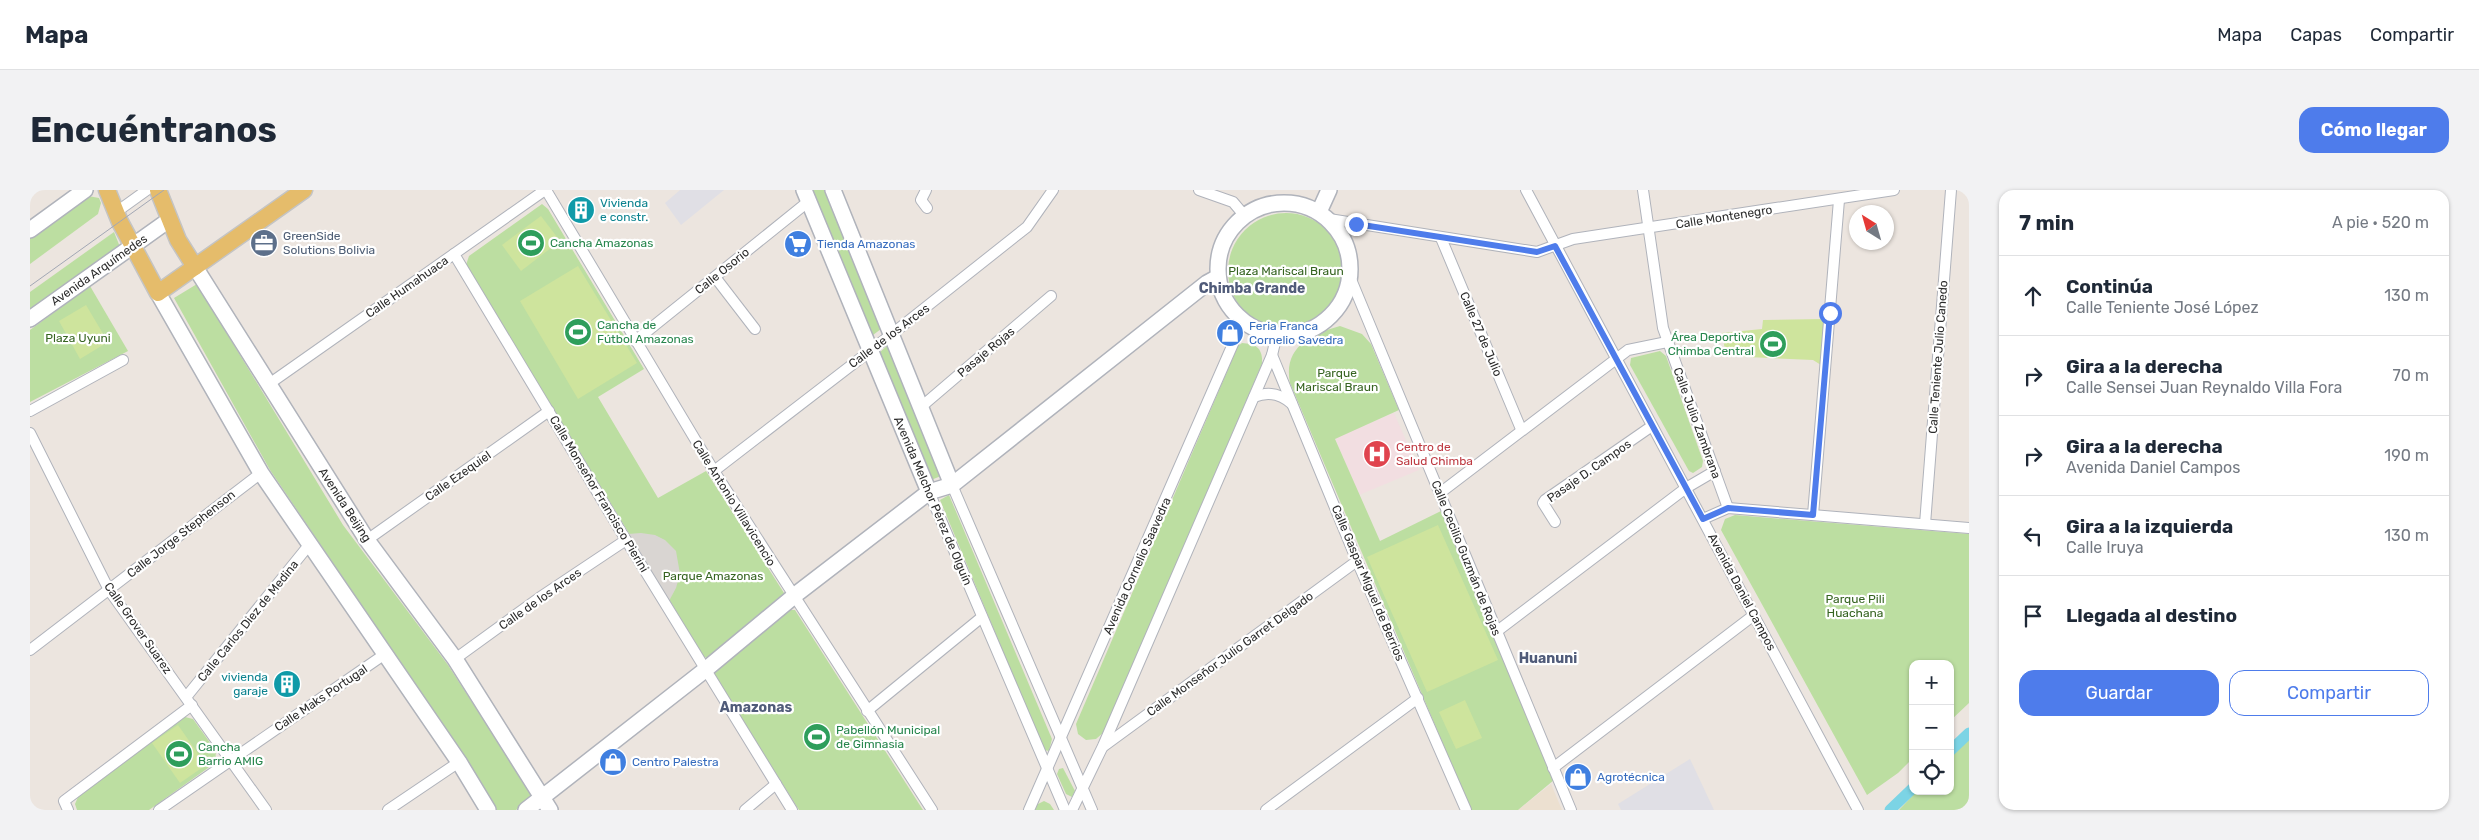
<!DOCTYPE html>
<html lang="es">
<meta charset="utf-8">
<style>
body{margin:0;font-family:Rubik,sans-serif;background:#f2f2f3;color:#1f2937}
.controls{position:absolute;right:15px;bottom:15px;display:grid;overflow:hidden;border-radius:10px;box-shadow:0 1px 4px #0004}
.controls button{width:45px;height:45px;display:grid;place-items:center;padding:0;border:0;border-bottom:1px solid #e0e1e3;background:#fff;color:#1f2937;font:25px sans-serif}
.compass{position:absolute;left:1819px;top:15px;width:45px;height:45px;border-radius:50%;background:#fff;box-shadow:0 1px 4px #0004;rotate:323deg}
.stop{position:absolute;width:15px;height:15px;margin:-11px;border:4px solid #4e7ceb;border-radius:50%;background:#fff}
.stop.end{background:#4e7ceb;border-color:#fff;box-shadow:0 1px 5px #0008}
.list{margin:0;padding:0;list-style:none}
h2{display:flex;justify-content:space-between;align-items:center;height:65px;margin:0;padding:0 20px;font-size:21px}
h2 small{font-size:16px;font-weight:400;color:#747a83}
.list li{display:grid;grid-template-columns:32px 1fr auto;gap:15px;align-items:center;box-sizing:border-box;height:80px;padding:0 20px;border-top:1px solid #e0e1e3}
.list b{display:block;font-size:19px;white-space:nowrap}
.list p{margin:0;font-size:16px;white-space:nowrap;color:#747a83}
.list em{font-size:16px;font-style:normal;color:#747a83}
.actions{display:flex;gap:10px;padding:15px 20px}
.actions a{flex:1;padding:11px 0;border:1px solid #4e7ceb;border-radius:15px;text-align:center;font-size:18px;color:#4e7ceb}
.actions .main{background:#4e7ceb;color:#fff}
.icon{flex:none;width:28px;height:28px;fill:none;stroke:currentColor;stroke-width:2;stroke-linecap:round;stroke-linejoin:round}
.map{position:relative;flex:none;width:1939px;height:620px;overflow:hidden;border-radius:15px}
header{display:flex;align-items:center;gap:30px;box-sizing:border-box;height:70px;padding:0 25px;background:#fff;border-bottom:1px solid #e0e1e3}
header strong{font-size:24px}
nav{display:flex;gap:28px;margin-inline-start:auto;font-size:18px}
.intro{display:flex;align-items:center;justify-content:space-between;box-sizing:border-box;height:120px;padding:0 30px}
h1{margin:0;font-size:35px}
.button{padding:12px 22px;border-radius:15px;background:#4e7ceb;color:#fff;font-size:18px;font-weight:700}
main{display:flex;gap:30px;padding:0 30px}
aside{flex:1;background:#fff;border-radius:15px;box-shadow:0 1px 4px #0004}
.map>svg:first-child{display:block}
.industrial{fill:#e0dfe5}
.education{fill:#ece0d0}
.medical{fill:#f2dee1}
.green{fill:#bcdea1}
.pitch{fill:#cee49d}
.plaza{fill:#d9d5d2}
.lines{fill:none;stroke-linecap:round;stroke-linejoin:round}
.canal{stroke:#7cd4e5;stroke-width:11}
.street-casing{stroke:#b0b3bb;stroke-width:12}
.secondary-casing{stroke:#b0b3bb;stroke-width:18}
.primary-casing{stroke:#c4c4c4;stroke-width:19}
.street{stroke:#fff;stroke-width:10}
.secondary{stroke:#fff;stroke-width:15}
.primary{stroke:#e5bc6b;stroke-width:16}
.tram{stroke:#a2a7b4;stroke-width:1}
.route{stroke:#4e7ceb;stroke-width:6}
.labels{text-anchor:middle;stroke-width:4.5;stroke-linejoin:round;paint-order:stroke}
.culture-label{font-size:12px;fill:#0d838f;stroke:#fff;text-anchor:start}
.street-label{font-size:12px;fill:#2c2c2c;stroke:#fff}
.service-label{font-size:12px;fill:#4e5e75;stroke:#fff;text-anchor:start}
.leisure-label{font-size:12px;fill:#27864d;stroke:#fff;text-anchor:start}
.shop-label{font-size:12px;fill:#366cbe;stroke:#fff;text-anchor:start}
.park-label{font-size:12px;fill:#366421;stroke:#fff}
.health-label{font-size:12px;fill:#be3a42;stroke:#fff;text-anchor:start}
.neighbourhood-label{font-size:14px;font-weight:bold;fill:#505b79;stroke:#fff}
</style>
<header>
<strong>Mapa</strong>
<nav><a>Mapa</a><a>Capas</a><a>Compartir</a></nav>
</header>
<div class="intro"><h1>Encuéntranos</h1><a class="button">Cómo llegar</a></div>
<main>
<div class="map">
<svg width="1939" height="620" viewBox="0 0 1939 620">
<rect width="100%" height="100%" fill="#ece5df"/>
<g class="industrial">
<polygon points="650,0 694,0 651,35 635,13"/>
<polygon points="1660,569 1684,620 1591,620 1588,614"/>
</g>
<polygon class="education" points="1521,594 1532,620 1488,620"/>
<polygon class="medical" points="1364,223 1389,280 1329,305 1305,248"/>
<g class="green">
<polygon points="782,0 794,0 851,139 843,145"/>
<polygon points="58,6 69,8 71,13 68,24 0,74 0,48"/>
<polygon points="512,14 518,19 614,179 568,207 628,308 676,281 754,403 754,408 678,468 674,467 436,75 439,66"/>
<circle cx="1256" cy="81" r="58"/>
<polygon points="84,42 90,57 0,120 0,102"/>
<polygon points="167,94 313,335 418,475 502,605 486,620 467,620 412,534 240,280 144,108"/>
<polygon points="60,96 98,161 0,212 0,140"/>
<path d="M1310,136L1332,144L1341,154L1369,220L1305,249L1350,351L1411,321L1524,590L1488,620H1441L1260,193C1253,158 1280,144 1310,136Z"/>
<path d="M1212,153C1225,154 1233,157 1232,174L1074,542L1066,549L1056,550L1048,544L1046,534L1208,156Z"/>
<polygon points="858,155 911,286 901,290 849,163"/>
<polygon points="1630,161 1636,166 1673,271 1672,277 1663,283 1659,281 1600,175 1601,168"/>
<polygon points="919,305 1022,549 1019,561 1014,560 910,310"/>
<polygon points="1705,325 1939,344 1939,513 1920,531 1920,474 1883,474 1883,568 1868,583 1837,605 1691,340 1695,329"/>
<polygon points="758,420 765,420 893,620 769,620 684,485 685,479"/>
<polygon points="155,527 163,529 186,561 185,573 119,620 47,620 45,614 48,607"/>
<polygon points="1939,549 1939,620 1869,620 1887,601 1920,601 1920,568"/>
<polygon points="1033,578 1045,601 1042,607 1036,604 1027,584 1029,579"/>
<polygon points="1014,611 1020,614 1024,620 1004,620 1006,615"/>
</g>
<g class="pitch">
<polygon points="511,26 530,51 491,81 472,55"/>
<polygon points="548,76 607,173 548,209 490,111"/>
<polygon points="56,115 78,152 50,169 29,131"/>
<polygon points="1794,129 1791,175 1783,170 1696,166 1692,143 1732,139 1733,130"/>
<polygon points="1408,335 1468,470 1397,502 1337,367"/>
<polygon points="1435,510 1452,548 1426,559 1409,522"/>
<polygon points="148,535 176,575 150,593 122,553"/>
</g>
<polygon class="plaza" points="611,343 625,345 635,350 646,361 650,384 646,398 639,411 598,344"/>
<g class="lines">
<g class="canal">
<polyline points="1920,561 1939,543"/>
<polyline points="1860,620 1883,598"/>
</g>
<g class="street-casing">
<g id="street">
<polyline points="516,0 684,281 902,620"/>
<polyline points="896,0 891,10 897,18"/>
<polyline points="1169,0 1203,12 1214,25"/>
<polyline points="1496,0 1828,620"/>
<polyline points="1613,0 1633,138 1698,318"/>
<polyline points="85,23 117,0"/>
<polyline points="1299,29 1507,62 1543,49 1864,0"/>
<polyline points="1411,48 1491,239"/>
<polyline points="424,64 596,350 762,620"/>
<polyline points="685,87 725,139"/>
<polyline points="1320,87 1541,620"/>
<polyline points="605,151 779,11"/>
<polyline points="1242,165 1327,371 1436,620"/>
<polyline points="239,194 515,0"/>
<path d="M1224,207C1238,201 1251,204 1262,214"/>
<polyline points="891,217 1021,106"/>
<polyline points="0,221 93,170"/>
<polyline points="0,243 79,400 236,620"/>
<polyline points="684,281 862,144 997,37 1023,0"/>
<polyline points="922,295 1062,620"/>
<polyline points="899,302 1035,620"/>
<polyline points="1410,303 1598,160 1637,152"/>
<polyline points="1783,325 1809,10"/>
<polyline points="1673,329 1698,318 1939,338"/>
<polyline points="1525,332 1513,313 1515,310 1622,236"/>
<polyline points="1895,334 1921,0"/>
<polyline points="337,350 519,221"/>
<polyline points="1466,442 1656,298 1685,281"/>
<polyline points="0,460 231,283"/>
<polyline points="425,469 509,408 596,350"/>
<polyline points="157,506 279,355"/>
<polyline points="837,521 952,427"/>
<polyline points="1074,556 1327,371"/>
<polyline points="1523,578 1724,425"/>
<polyline points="38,620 34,611 162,515"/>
<polyline points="129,620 355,464"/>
<polyline points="358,620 429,572"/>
<polyline points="715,620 746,594"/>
<polyline points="999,620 1213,131"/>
<polyline points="1042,620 1073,556 1242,165 1247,144"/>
<polyline points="1236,620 1388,508"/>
</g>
</g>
<g class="secondary-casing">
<g id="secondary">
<polyline points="774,0 899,302"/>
<polyline points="803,0 922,295"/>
<circle cx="1254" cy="79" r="66"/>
<polyline points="1289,22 1299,0"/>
<polyline points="0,40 55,0"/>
<polyline points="165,77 337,350 425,469 520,620"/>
<polyline points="128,103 231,283 429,572 458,620"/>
<polyline points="0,129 139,30"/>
<polyline points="496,620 675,480 769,402 899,302 922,295 1177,93 1188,87"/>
</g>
</g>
<g class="primary-casing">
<g id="primary">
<polyline points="77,0 90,32 128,103 274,0"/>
<polyline points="128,0 148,50 165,77"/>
</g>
</g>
<use href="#street" class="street"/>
<use href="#secondary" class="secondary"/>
<use href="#primary" class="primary"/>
<polyline class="tram" points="0,96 134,0"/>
</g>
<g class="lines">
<polyline class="route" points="1326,34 1507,62 1525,56 1673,329 1698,318 1783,325 1800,123"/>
</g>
<defs>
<g id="building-disc" transform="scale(1.4375)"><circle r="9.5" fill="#0f9aa8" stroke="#fff"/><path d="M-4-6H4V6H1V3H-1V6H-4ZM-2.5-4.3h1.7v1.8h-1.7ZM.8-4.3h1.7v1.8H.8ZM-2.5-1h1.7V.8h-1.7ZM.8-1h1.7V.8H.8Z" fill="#fff"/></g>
<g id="office-disc" transform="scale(1.4375)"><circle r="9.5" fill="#5c6f8a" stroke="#fff"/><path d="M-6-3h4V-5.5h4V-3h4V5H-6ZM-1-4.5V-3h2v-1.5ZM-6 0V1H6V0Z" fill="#fff"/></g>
<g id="stadium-disc" transform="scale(1.4375)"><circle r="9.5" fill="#2e9e5b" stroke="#fff"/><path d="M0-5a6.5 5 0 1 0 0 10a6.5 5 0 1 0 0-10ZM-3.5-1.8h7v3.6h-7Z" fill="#fff"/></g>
<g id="supermarket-disc" transform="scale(1.4375)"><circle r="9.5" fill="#3f7fe0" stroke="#fff"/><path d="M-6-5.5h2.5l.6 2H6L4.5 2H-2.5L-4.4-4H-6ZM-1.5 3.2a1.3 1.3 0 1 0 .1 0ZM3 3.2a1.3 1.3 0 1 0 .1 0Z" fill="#fff"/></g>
<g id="shop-disc" transform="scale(1.4375)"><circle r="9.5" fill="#3f7fe0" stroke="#fff"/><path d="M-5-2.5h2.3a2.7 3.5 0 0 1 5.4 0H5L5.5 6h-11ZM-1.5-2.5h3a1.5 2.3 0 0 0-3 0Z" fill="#fff"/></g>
<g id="hospital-disc" transform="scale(1.4375)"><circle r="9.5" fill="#e0444e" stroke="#fff"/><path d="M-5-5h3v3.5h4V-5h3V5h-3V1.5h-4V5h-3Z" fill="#fff"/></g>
</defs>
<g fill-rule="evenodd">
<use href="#building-disc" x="551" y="20"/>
<use href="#office-disc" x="234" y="53"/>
<use href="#stadium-disc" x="501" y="53"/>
<use href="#supermarket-disc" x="768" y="54"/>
<use href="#stadium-disc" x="548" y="142"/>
<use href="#shop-disc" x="1200" y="143"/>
<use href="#stadium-disc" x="1743" y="154"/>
<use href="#hospital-disc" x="1347" y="264"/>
<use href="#building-disc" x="257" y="494"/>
<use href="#stadium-disc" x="787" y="547"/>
<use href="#stadium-disc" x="149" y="564"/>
<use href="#shop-disc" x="583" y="572"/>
<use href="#shop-disc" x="1548" y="587"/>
</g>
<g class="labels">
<g class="culture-label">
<text x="570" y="17">Vivienda<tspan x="570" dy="14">e constr.</tspan></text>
<text x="238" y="491" text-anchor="end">vivienda<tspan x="238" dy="14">garaje</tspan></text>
</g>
<g class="street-label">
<text transform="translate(1694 27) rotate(-9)" y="4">Calle Montenegro</text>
<text transform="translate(69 80) rotate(-35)" y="4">Avenida Arquímedes</text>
<text transform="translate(692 81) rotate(-39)" y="4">Calle Osorio</text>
<text transform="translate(377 97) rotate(-35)" y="4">Calle Humahuaca</text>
<text transform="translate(1451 144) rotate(67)" y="4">Calle 27 de Julio</text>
<text transform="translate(859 146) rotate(-37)" y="4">Calle de los Arces</text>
<text transform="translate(956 162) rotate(-40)" y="4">Pasaje Rojas</text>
<text transform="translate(1908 167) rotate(-86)" y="4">Calle Teniente Julio Canedo</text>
<text transform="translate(1667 233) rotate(70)" y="4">Calle Julio Zambrana</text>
<text transform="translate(1559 281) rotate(-35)" y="4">Pasaje D. Campos</text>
<text transform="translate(428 286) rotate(-35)" y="4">Calle Ezequiel</text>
<text transform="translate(569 304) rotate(59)" y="4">Calle Monseñor Francisco Pierini</text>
<text transform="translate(903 311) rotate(67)" y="4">Avenida Melchor Pérez de Olguín</text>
<text transform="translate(704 313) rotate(58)" y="4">Calle Antonio Villavicencio</text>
<text transform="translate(315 315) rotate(57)" y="4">Avenida Beijing</text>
<text transform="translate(151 344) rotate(-38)" y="4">Calle Jorge Stephenson</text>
<text transform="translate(1436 368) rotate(68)" y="4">Calle Cecilio Guzmán de Rojas</text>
<text transform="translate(1107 376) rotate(-66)" y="4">Avenida Cornelio Saavedra</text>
<text transform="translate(1338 393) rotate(67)" y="4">Calle Gaspar Miguel de Berrios</text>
<text transform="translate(1712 402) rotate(62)" y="4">Avenida Daniel Campos</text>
<text transform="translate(510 409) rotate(-35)" y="4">Calle de los Arces</text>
<text transform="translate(218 431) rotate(-51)" y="4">Calle Carlos Diez de Medina</text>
<text transform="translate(108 438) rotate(55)" y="4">Calle Grover Suarez</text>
<text transform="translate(1200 464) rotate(-36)" y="4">Calle Monseñor Julio Garret Delgado</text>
<text transform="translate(291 508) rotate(-34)" y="4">Calle Maks Portugal</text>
</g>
<g class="service-label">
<text x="253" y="50">GreenSide<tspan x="253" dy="14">Solutions Bolivia</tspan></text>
</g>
<g class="leisure-label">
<text x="520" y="57">Cancha Amazonas</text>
<text x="567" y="139">Cancha de<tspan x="567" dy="14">Fútbol Amazonas</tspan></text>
<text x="1724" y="151" text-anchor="end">Área Deportiva<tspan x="1724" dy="14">Chimba Central</tspan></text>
<text x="806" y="544">Pabellón Municipal<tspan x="806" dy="14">de Gimnasia</tspan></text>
<text x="168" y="561">Cancha<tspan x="168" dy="14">Barrio AMIG</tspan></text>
</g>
<g class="shop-label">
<text x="787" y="58">Tienda Amazonas</text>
<text x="1219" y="140">Feria Franca<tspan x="1219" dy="14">Cornelio Savedra</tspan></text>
<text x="602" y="576">Centro Palestra</text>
<text x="1567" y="591">Agrotécnica</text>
</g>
<g class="park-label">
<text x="1256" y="85">Plaza Mariscal Braun</text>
<text x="48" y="152">Plaza Uyuni</text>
<text x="1307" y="187">Parque<tspan x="1307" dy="14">Mariscal Braun</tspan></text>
<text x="683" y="390">Parque Amazonas</text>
<text x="1825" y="413">Parque Pili<tspan x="1825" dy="14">Huachana</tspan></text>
</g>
<g class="health-label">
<text x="1366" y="261">Centro de<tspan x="1366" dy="14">Salud Chimba</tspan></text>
</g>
<g class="neighbourhood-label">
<text x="1222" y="103">Chimba Grande</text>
<text x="1518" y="473">Huanuni</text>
<text x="726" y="522">Amazonas</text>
</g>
</g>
</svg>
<div class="controls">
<button>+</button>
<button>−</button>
<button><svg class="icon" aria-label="locate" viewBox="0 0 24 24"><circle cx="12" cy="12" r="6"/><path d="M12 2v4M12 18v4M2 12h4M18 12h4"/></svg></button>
</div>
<svg class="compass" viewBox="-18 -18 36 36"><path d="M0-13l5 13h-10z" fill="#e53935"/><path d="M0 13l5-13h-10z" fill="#747a83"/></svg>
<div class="stop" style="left:1800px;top:123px"></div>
<div class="stop end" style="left:1326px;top:34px"></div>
</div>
<aside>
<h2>7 min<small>A pie · 520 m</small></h2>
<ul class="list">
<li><svg class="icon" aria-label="ahead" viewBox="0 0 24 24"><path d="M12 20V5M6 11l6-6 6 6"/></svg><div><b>Continúa</b><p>Calle Teniente José López</p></div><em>130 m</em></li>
<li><svg class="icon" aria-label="right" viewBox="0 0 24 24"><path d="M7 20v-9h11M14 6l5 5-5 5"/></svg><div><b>Gira a la derecha</b><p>Calle Sensei Juan Reynaldo Villa Fora</p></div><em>70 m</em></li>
<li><svg class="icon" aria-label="right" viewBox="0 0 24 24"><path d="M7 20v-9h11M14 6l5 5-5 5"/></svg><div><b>Gira a la derecha</b><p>Avenida Daniel Campos</p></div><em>190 m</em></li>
<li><svg class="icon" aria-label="left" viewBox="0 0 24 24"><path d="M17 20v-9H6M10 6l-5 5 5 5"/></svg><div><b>Gira a la izquierda</b><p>Calle Iruya</p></div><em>130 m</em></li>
<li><svg class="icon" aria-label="arrive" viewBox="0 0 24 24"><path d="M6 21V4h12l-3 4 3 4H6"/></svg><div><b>Llegada al destino</b></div></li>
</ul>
<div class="actions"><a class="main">Guardar</a><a>Compartir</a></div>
</aside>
</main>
